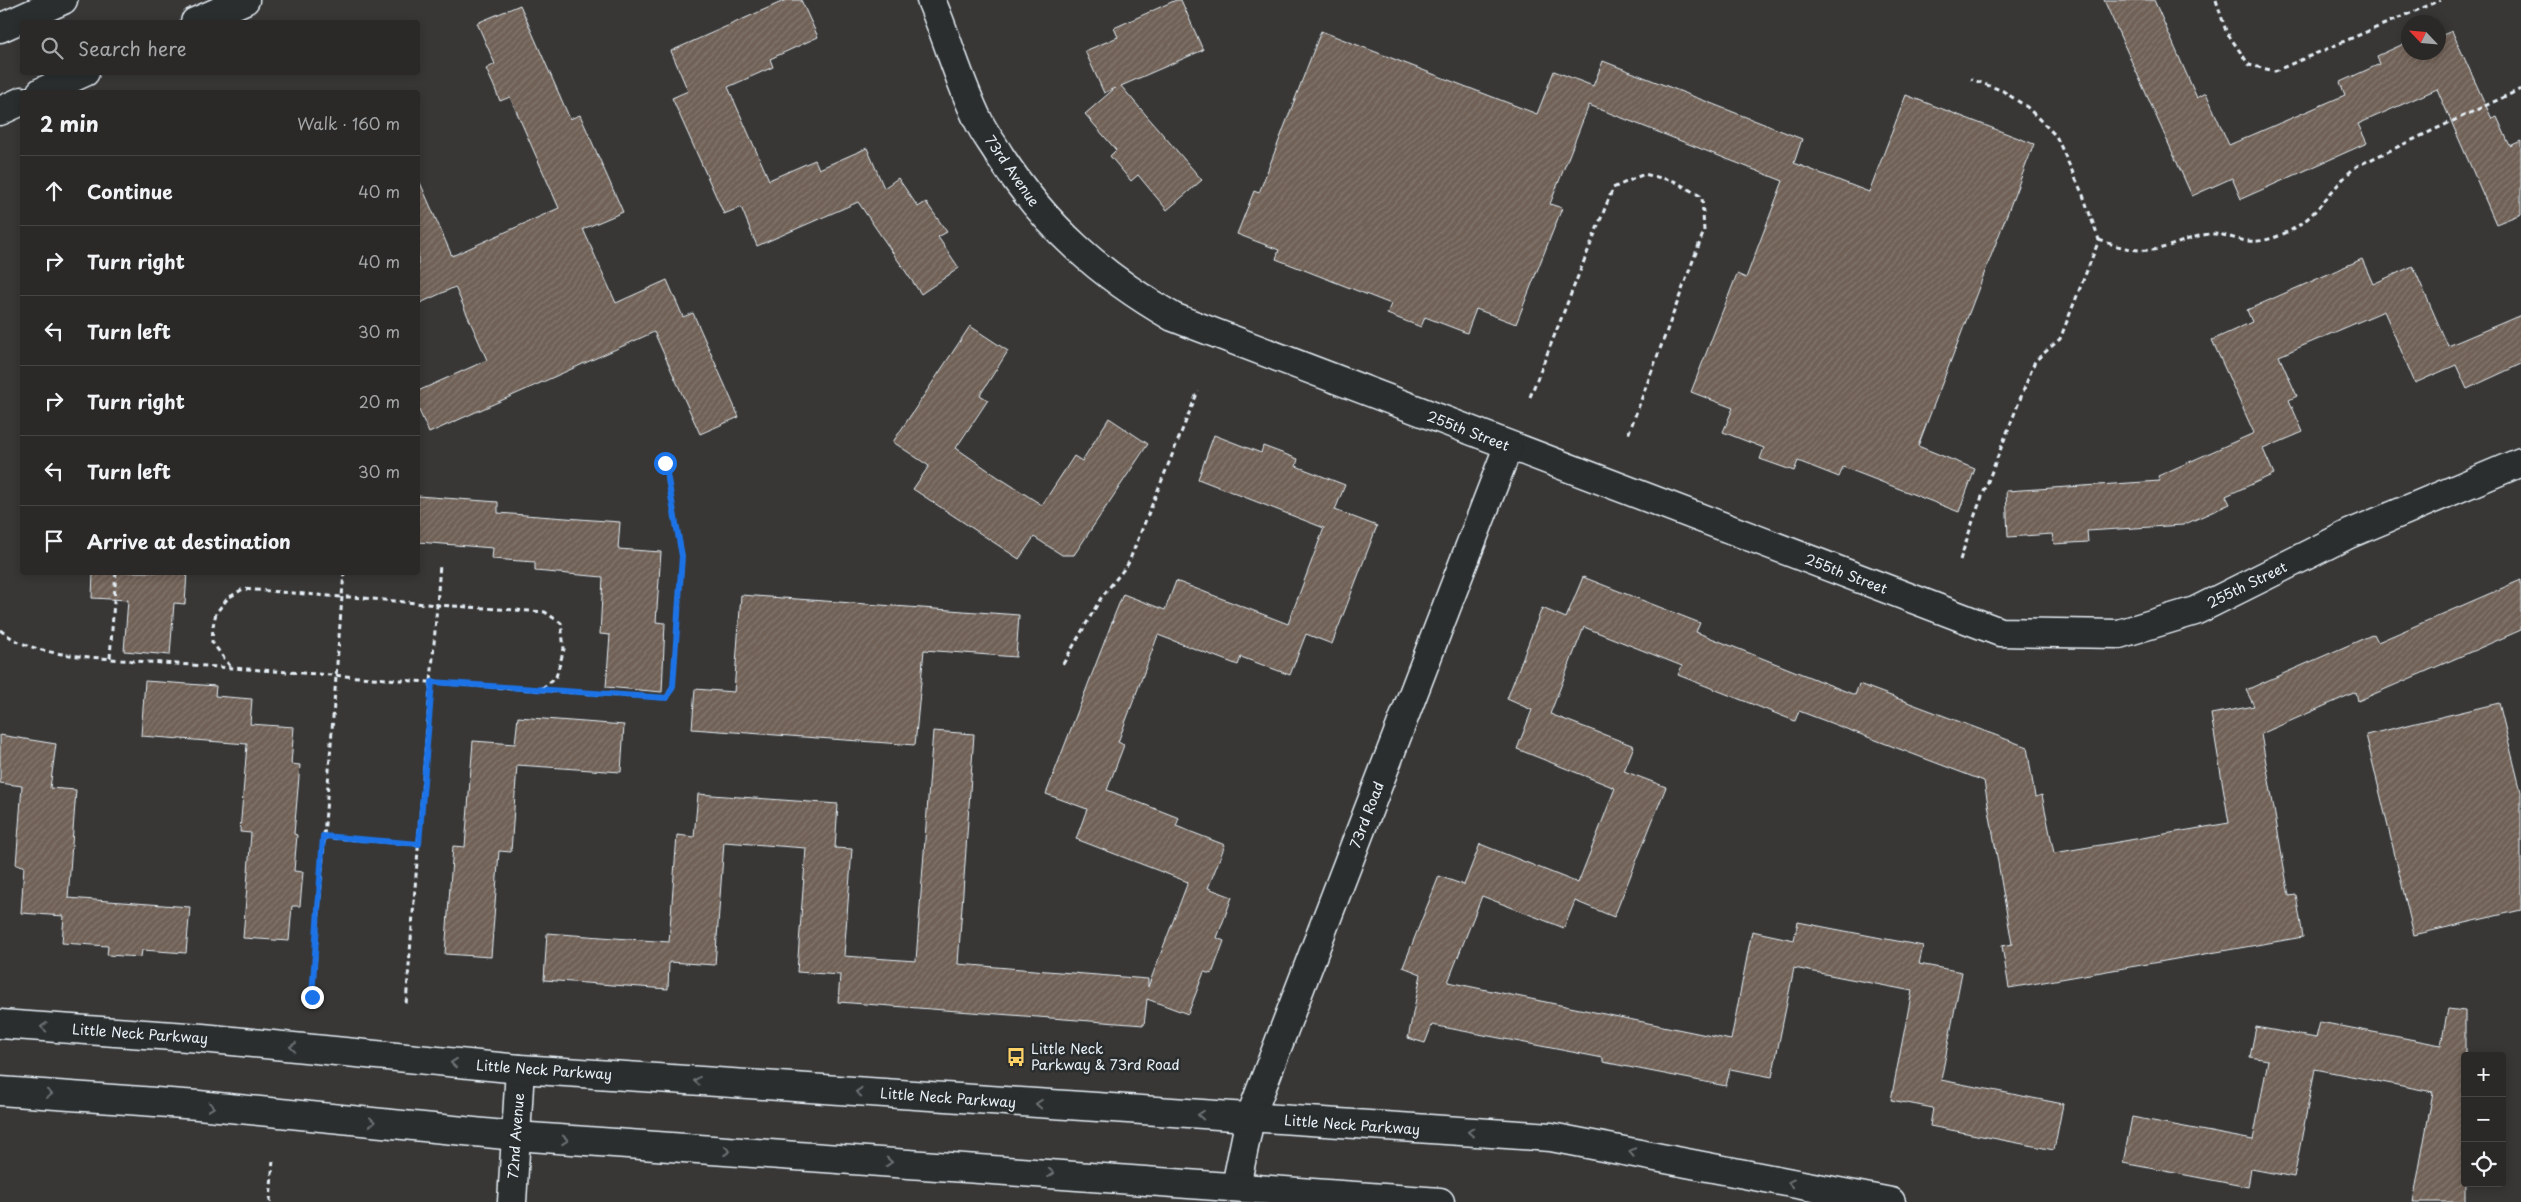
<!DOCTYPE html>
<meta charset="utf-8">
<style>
body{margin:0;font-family:"Playpen Sans",sans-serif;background:#323130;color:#f1f3f6}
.controls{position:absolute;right:15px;bottom:15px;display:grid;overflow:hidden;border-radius:5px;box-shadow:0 2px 8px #0003}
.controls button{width:45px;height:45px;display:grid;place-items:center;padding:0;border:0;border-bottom:1px solid #464545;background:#2a2928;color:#f1f3f6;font:25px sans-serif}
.compass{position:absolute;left:2401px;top:15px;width:45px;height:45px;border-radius:50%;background:#2a2928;box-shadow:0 2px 8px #0003;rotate:296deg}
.stop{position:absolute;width:15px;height:15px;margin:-11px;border:4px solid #1a73e8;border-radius:50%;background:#fff}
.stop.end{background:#1a73e8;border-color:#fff;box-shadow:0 1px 5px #0008}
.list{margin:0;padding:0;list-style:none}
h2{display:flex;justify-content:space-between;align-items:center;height:65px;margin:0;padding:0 20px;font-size:21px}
h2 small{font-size:16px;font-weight:400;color:#a5a6a8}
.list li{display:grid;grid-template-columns:32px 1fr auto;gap:15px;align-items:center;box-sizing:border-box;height:70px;padding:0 20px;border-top:1px solid #464545}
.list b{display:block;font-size:19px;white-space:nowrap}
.list em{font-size:16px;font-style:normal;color:#a5a6a8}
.icon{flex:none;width:28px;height:28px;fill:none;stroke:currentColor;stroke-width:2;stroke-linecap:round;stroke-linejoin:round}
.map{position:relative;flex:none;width:2521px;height:1202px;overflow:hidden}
.search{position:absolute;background:#2a2928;box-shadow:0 2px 8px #0003;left:20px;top:20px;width:400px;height:55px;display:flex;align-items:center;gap:12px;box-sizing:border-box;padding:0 18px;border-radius:5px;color:#a5a6a8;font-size:19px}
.panel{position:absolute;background:#2a2928;box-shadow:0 2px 8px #0003;left:20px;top:90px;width:400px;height:485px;border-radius:5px}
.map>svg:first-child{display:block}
.building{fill:url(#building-hatch);stroke:#e8f1f8}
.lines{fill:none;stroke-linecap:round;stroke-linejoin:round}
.street-casing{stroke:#e8f1f8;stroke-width:31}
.secondary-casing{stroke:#e8f1f8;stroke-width:31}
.path{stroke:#e8f1f8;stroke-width:3;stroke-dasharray:5 4;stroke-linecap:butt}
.street{stroke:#2a2d2e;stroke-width:28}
.secondary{stroke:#2a2d2e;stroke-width:28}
.oneway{stroke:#6c7275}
.route{stroke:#1a73e8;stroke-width:6}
.labels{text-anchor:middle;stroke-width:5;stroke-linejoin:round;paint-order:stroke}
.street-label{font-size:14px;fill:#e8f1f8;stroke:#2a2d2e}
.poi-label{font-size:14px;fill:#e8f1f8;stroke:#2a2d2e;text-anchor:start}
</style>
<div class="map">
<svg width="2521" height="1202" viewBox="0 0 2521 1202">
<defs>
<pattern id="building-hatch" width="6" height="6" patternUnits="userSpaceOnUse" patternTransform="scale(1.25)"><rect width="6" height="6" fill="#6f6156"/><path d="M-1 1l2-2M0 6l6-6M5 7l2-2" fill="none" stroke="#84786f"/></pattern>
</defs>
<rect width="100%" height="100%" fill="#383736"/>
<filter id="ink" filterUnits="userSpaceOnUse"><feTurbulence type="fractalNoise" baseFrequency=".02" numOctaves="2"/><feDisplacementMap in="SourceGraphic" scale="10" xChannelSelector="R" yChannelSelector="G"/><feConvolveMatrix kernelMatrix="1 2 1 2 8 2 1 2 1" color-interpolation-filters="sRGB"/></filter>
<g filter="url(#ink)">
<g class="building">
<polygon points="786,0 801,0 818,37 770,59 773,67 728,87 769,180 815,160 819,169 867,148 884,188 898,178 918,207 926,202 947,232 938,237 959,268 921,294 858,202 757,246 741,207 724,214 672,98 688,91 671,51"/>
<polygon points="1176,0 1181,0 1203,50 1121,86 1202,180 1167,210 1138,175 1131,181 1110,156 1116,150 1085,114 1115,88 1104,93 1085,51 1118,37 1114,28"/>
<polygon points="2104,0 2154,0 2197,98 2206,93 2229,145 2345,95 2340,82 2380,64 2377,56 2408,42 2408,52 2438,52 2438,37 2452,31 2492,119 2497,117 2510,146 2521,141 2521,214 2496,224 2437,89 2358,124 2367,143 2241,199 2232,178 2192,196"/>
<polygon points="520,5 570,119 580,115 623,212 583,229 616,303 667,280 683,317 693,313 739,417 700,434 654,332 429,433 418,408 418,391 487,360 455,287 418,304 418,178 452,256 559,208 510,97 500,101 493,84 486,69 495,64 477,23"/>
<polygon points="1321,31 1537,114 1554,71 1593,86 1603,61 1802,139 1794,163 1869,192 1906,95 2034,144 1918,446 1975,469 1959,512 1843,467 1839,477 1798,461 1794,471 1760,459 1764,448 1723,432 1733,408 1691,392 1737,274 1746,278 1783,181 1589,105 1550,204 1562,208 1516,324 1476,309 1467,333 1425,317 1421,327 1387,314 1391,304 1276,259 1279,250 1237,234 1254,191 1259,193"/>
<polygon points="2362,259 2373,284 2413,266 2448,346 2521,315 2521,364 2467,389 2456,365 2415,383 2384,311 2279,356 2297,396 2289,400 2303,432 2263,449 2274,474 2226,496 2230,504 2183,525 2087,531 2088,542 2054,544 2052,534 2008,537 2006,491 2160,481 2158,476 2254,433 2212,340 2252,322 2247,310"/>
<polygon points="970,326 1008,351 980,395 988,400 956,448 998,477 1042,505 1074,456 1082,461 1109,418 1148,444 1074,555 1062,555 1034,537 1019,559 913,489 929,466 893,442"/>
<polygon points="1214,435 1261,453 1263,446 1298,459 1296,466 1345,485 1335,510 1377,526 1332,644 1306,634 1290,675 1241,657 1238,665 1158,635 1118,742 1124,745 1107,790 1179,818 1176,826 1225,845 1208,888 1232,897 1217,938 1224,941 1212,974 1204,972 1188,1014 1147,999 1144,1025 838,1002 840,975 797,972 806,848 724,842 715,965 669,962 668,989 544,980 547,933 669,942 677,835 694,837 698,794 838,804 835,848 852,849 844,956 916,961 933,731 974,734 958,964 1148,979 1148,987 1188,882 1076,839 1087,809 1046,794 1112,622 1114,622 1112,621 1123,594 1165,610 1176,581 1288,624 1324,528 1198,479"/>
<polygon points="418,496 498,502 498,513 620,522 618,549 661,552 656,622 665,623 662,692 606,687 610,635 600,634 603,577 535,571 535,562 492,559 493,548 418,542"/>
<polygon points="93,572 187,572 185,604 174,603 170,655 124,651 128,600 92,598"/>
<polygon points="1583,577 1700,623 1696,632 1855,695 1859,684 2027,747 2035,797 2042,795 2054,853 2229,823 2211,714 2254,706 2246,690 2374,634 2378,642 2521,580 2521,630 2358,701 2356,692 2261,734 2289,896 2296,895 2303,937 2009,988 2002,946 2012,944 1984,781 1799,711 1795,721 1678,675 1682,666 1584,627 1550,714 1634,746 1624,771 1666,787 1614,917 1575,901 1564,928 1482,896 1448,982 1731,1040 1752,931 1794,940 1798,922 1923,946 1919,964 1962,972 1941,1080 2063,1104 2054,1150 1930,1126 1933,1108 1891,1100 1912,991 1794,968 1772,1077 1730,1069 1726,1086 1603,1062 1603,1058 1432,1025 1425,1043 1408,1038 1421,974 1403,967 1439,876 1464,885 1480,844 1578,883 1597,835 1615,788 1517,749 1532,710 1507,699 1542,608 1566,618"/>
<polygon points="741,595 1019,615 1016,657 924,650 915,745 692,729 695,689 734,692"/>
<polygon points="145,681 216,686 215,696 252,699 250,724 294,727 291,764 300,765 294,834 297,835 294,871 303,872 300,906 292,906 289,941 243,938 251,833 240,832 247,744 141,736"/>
<polygon points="2499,703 2521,792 2521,910 2414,935 2366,735"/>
<polygon points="518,717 624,725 621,772 517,765 511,852 499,851 491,957 445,954 453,846 465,847 473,741 515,744"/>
<polygon points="0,735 56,744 50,788 76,790 68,898 190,907 186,953 142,950 141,957 107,955 108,946 62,943 64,916 21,913 24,866 16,865 22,786 0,783"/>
<polygon points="2448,1009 2465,1011 2465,1202 2413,1202 2433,1092 2315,1069 2294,1177 2251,1169 2248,1187 2123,1163 2132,1117 2253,1140 2268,1060 2250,1057 2256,1027 2316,1038 2320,1022 2441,1045"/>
</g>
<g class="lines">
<g class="street-casing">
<g id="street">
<path d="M931,0C948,40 959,81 978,120C984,133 993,144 1000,156C1046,227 1100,275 1173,317L2000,632L2119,634L2195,611L2349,534L2521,462"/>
<polyline points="195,22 245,0"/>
<polyline points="0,28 63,0"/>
<polyline points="41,92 85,72"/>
<polyline points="0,111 22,101"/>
<polyline points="1236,1186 1250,1118 1508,447"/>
<polyline points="512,1202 520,1069"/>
</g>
</g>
<g class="secondary-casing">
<g id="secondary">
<polyline points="0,1024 202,1038 520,1069 1551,1137 1891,1202"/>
<polyline points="0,1091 198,1105 516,1136 1440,1202"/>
</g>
</g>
<g class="path">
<polyline points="2216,0 2226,31 2249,65 2275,71 2441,0"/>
<path d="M2099,240C2119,247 2141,254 2162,248C2179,244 2196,234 2214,234C2225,234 2236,240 2248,241C2264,243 2284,235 2298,226C2321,210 2335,183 2357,166L2521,89"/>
<polyline points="1530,397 1613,188 1644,174 1674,181 1702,197 1704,231 1628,435"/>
<polyline points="1960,560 1976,512 2035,361 2060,339 2099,240 2083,195 2056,136 2027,107 2003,91 1971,79"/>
<path d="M0,630C34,657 79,655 121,660L540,690L556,677L564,649L561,623L545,612L437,605L440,564"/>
<polyline points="110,658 116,572"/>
<polyline points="1063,664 1101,598 1128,564 1198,391"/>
<polyline points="230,666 212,642 213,626 216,613 228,598 243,589 342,597 344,572"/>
<polyline points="541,690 667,698 673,686 682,556 665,463"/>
<polyline points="323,837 419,844"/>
<polyline points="312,997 342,597 352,597 437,605 406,1004"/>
<polyline points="270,1202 273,1159"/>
</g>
<use href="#street" class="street"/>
<use href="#secondary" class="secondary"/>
</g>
<defs><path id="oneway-chevron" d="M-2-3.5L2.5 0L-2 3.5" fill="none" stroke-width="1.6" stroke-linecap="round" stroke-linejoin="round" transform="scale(1.25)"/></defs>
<g class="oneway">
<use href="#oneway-chevron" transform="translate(44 1027) rotate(-176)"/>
<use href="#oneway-chevron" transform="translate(293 1047) rotate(-174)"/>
<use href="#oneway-chevron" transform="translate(454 1063) rotate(-174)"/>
<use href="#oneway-chevron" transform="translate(697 1081) rotate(-176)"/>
<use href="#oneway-chevron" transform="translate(859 1092) rotate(-176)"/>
<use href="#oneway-chevron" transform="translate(49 1094) rotate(4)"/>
<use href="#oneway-chevron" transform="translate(1039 1104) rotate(-176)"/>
<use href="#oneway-chevron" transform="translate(211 1107) rotate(6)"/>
<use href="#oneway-chevron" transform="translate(1201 1115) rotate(-176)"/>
<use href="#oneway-chevron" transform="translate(372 1122) rotate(6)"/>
<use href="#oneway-chevron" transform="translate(1471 1132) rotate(-176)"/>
<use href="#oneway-chevron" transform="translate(565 1140) rotate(4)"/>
<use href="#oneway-chevron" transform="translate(727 1151) rotate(4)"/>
<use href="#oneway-chevron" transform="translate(1632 1152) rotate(-169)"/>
<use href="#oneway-chevron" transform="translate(889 1162) rotate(4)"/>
<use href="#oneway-chevron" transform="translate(1051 1173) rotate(4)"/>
<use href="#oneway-chevron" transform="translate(1791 1183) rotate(-169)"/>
</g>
</g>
<g class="lines" filter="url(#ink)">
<polyline class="route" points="312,997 323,836 419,844 432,682 667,698 673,686 682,556 665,463"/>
</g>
<defs>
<g id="bus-bare" transform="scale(1.5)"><path d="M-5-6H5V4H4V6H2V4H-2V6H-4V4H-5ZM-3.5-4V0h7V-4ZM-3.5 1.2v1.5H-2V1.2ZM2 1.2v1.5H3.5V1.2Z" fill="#ffd166" stroke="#2a2d2e" stroke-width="2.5" paint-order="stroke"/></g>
</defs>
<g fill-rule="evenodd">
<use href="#bus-bare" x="1016" y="1057"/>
</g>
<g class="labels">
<g class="street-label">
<text transform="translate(1012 171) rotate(55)" y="5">73rd Avenue</text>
<text transform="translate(1468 431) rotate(21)" y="5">255th Street</text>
<text transform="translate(1846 574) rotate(21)" y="5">255th Street</text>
<text transform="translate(2247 585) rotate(-26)" y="5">255th Street</text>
<text transform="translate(1367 815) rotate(-69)" y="5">73rd Road</text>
<text transform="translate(140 1034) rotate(4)" y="5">Little Neck Parkway</text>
<text transform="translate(544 1070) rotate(4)" y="5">Little Neck Parkway</text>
<text transform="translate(948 1098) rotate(4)" y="5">Little Neck Parkway</text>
<text transform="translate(1352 1125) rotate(4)" y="5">Little Neck Parkway</text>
<text transform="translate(516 1136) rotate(-86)" y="5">72nd Avenue</text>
</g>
<g class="poi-label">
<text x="1031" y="1054">Little Neck<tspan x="1031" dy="16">Parkway &amp; 73rd Road</tspan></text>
</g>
</g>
</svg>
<div class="controls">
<button>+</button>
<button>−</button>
<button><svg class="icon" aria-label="locate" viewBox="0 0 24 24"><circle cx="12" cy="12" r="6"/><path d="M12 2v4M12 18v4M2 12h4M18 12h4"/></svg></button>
</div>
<svg class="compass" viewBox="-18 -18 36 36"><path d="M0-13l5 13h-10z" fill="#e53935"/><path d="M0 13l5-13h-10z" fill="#a5a6a8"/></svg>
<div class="stop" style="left:665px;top:463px"></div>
<div class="stop end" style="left:312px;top:997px"></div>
<div class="search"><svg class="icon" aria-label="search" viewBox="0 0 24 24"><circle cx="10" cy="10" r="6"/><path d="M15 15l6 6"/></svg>Search here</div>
<section class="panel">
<h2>2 min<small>Walk · 160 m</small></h2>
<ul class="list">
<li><svg class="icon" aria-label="ahead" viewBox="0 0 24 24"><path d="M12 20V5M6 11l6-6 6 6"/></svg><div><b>Continue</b></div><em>40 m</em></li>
<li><svg class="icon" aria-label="right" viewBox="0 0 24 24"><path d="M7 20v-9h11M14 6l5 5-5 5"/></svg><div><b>Turn right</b></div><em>40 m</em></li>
<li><svg class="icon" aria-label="left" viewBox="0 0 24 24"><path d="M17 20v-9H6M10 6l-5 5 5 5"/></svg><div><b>Turn left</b></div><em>30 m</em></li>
<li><svg class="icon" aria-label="right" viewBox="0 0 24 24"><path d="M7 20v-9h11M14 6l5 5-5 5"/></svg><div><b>Turn right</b></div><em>20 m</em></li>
<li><svg class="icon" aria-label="left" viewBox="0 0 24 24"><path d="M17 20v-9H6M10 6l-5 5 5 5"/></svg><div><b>Turn left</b></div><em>30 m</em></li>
<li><svg class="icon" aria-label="arrive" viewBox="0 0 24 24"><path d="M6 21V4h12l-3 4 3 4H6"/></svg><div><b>Arrive at destination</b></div></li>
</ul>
</section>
</div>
